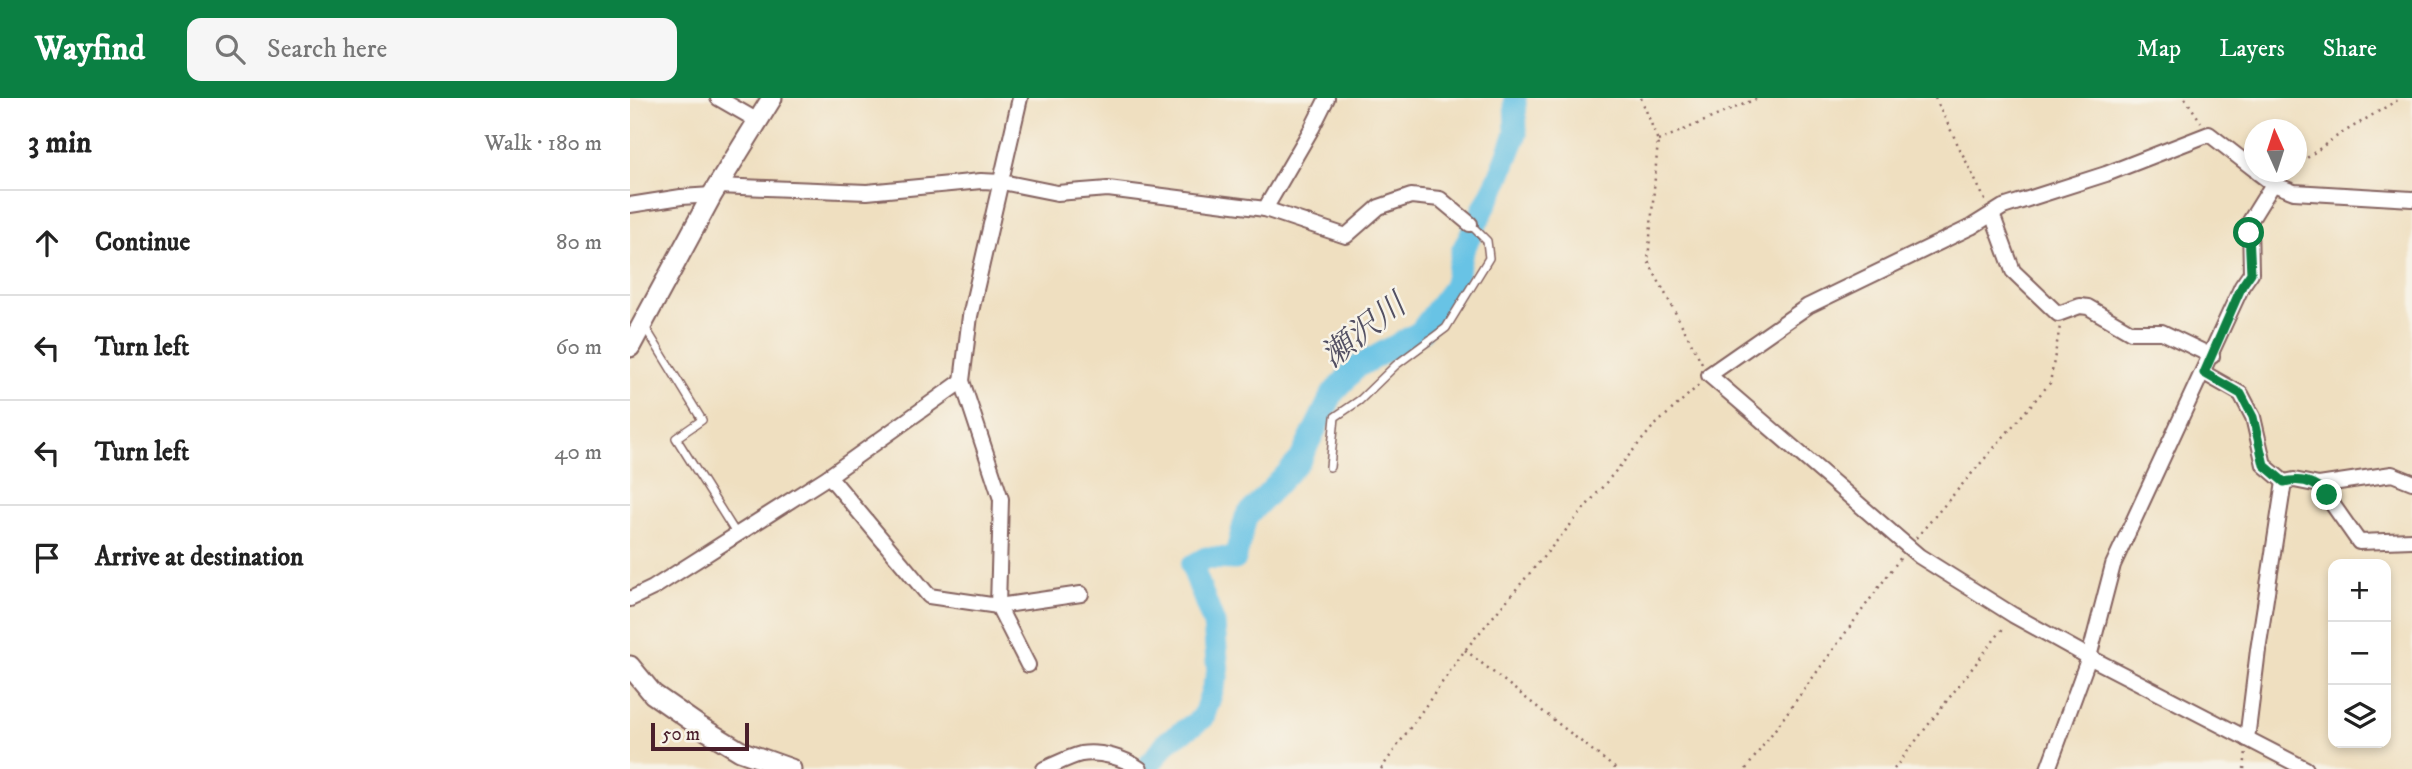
<!DOCTYPE html>
<meta charset="utf-8">
<style>
body{margin:0;font-family:"IM FELL DW Pica","Noto Serif JP",serif;background:#f6f6f6;color:#222}
.controls{position:absolute;right:21px;bottom:21px;display:grid;overflow:hidden;border-radius:14px;box-shadow:0 4px 10px #0003}
.controls button{width:63px;height:63px;display:grid;place-items:center;padding:0;border:0;border-bottom:2px solid #e0e0e0;background:#fff;color:#222;font:35px sans-serif}
.compass{position:absolute;left:1614px;top:21px;width:63px;height:63px;border-radius:50%;background:#fff;box-shadow:0 4px 10px #0003;rotate:357deg}
.scale{position:absolute;left:21px;bottom:18px;width:98px;box-sizing:border-box;padding-left:7px;border:4px solid #4a1f2b;border-top:0;font-size:19px;line-height:24px;white-space:nowrap;color:#4a1f2b;-webkit-text-stroke:5px #f7f3e8;paint-order:stroke}
.stop{position:absolute;width:21px;height:21px;margin:-16px;border:5px solid #0b8043;border-radius:50%;background:#fff}
.stop.end{background:#0b8043;border-color:#fff;box-shadow:0 2px 7px #0008}
.list{margin:0;padding:0;list-style:none}
h2{display:flex;justify-content:space-between;align-items:center;height:91px;margin:0;padding:0 28px;font-size:30px}
h2 small{font-size:23px;font-weight:400;color:#767676}
.list li{display:grid;grid-template-columns:46px 1fr auto;gap:21px;align-items:center;box-sizing:border-box;height:105px;padding:0 28px;border-top:2px solid #e0e0e0}
.list b{display:block;font-size:26px;white-space:nowrap}
.list em{font-size:23px;font-style:normal;color:#767676}
.icon{flex:none;width:38px;height:38px;fill:none;stroke:currentColor;stroke-width:2;stroke-linecap:round;stroke-linejoin:round}
.map{position:relative;flex:none;width:1782px;height:671px;overflow:hidden}
header{display:flex;align-items:center;gap:42px;box-sizing:border-box;height:98px;padding:0 35px;background:#0b8043;color:#fff}
header strong{font-size:33px}
nav{display:flex;gap:38px;margin-inline-start:auto;font-size:24px}
.search{width:490px;height:63px;background:#f6f6f6;display:flex;align-items:center;gap:18px;box-sizing:border-box;padding:0 24px;border-radius:14px;color:#767676;font-size:26px}
main{display:flex}
aside{flex:1;background:#fff}
.map>svg:first-child{display:block}
.lines{fill:none;stroke-linecap:round;stroke-linejoin:round}
.river{stroke:#67c3e5;stroke-width:23}
.service-casing{stroke:#84625f;stroke-width:10}
.minor-casing{stroke:#84625f;stroke-width:18}
.secondary-casing{stroke:#84625f;stroke-width:23}
.path{stroke:#84625f;stroke-width:2.5;stroke-dasharray:2 5;stroke-linecap:butt}
.service{stroke:#fff;stroke-width:7}
.minor{stroke:#fff;stroke-width:14}
.secondary{stroke:#fff;stroke-width:19}
.route{stroke:#0b8043;stroke-width:9}
.labels{text-anchor:middle;stroke-width:5;stroke-linejoin:round;paint-order:stroke}
.water-label{font-size:32px;font-style:italic;fill:#535063;stroke:#f7f3e8}
</style>
<header>
<strong>Wayfind</strong>
<div class="search"><svg class="icon" aria-label="search" viewBox="0 0 24 24"><circle cx="10" cy="10" r="6"/><path d="M15 15l6 6"/></svg>Search here</div>
<nav><a>Map</a><a>Layers</a><a>Share</a></nav>
</header>
<main>
<aside>
<h2>3 min<small>Walk · 180 m</small></h2>
<ul class="list">
<li><svg class="icon" aria-label="ahead" viewBox="0 0 24 24"><path d="M12 20V5M6 11l6-6 6 6"/></svg><div><b>Continue</b></div><em>80 m</em></li>
<li><svg class="icon" aria-label="left" viewBox="0 0 24 24"><path d="M17 20v-9H6M10 6l-5 5 5 5"/></svg><div><b>Turn left</b></div><em>60 m</em></li>
<li><svg class="icon" aria-label="left" viewBox="0 0 24 24"><path d="M17 20v-9H6M10 6l-5 5 5 5"/></svg><div><b>Turn left</b></div><em>40 m</em></li>
<li><svg class="icon" aria-label="arrive" viewBox="0 0 24 24"><path d="M6 21V4h12l-3 4 3 4H6"/></svg><div><b>Arrive at destination</b></div></li>
</ul>
</aside>
<div class="map">
<svg width="1782" height="671" viewBox="0 0 1782 671">
<rect width="100%" height="100%" fill="#f7f3e8"/>
<filter id="ink" filterUnits="userSpaceOnUse"><feTurbulence type="fractalNoise" baseFrequency=".0143" numOctaves="2"/><feDisplacementMap in="SourceGraphic" scale="14" xChannelSelector="R" yChannelSelector="G"/><feConvolveMatrix kernelMatrix="1 2 1 2 8 2 1 2 1" color-interpolation-filters="sRGB"/></filter>
<filter id="wash" filterUnits="userSpaceOnUse"><feTurbulence type="fractalNoise" baseFrequency=".00686" numOctaves="4" result="noise"/><feDisplacementMap in="SourceGraphic" scale="28" xChannelSelector="R" yChannelSelector="G"/><feGaussianBlur stdDeviation="1.57" result="paint"/><feColorMatrix in="noise" values="0 0 0 0 0 0 0 0 0 0 0 0 0 0 0 0 0 1.4 0 .05"/><feComposite in="paint" operator="in"/></filter>
<g filter="url(#wash)">
<rect width="100%" height="100%" fill="#efdfc0"/>
<g class="lines">
<polyline class="river" points="516,671 537,644 573,620 588,575 584,526 562,468 576,460 605,461 616,419 670,362 703,295 727,269 790,234 824,189 832,154 868,82 886,36 885,0"/>
</g>
</g>
<g filter="url(#ink)">
<g class="lines">
<g class="service-casing">
<g id="service">
<polyline points="15,229 72,322 46,340 107,437"/>
<polyline points="700,369 705,319 730,302 766,267 816,230 859,160 857,143 840,126"/>
</g>
</g>
<g class="minor-casing">
<g id="minor">
<polyline points="88,0 128,23"/>
<polyline points="390,0 340,218 332,283 371,401 368,508 398,567"/>
<polyline points="1624,71 1579,36 1476,76 1373,109 1341,129 1178,208 1079,277 1289,458 1383,517 1459,559 1676,671"/>
<polyline points="1627,74 1643,86 1664,94 1782,101"/>
<polyline points="88,88 237,94 351,83 372,84 427,95 478,91 635,111 682,30 697,0"/>
<polyline points="0,107 51,99 82,97"/>
<polyline points="635,111 716,138 749,109 781,98 810,101 840,126"/>
<polyline points="1362,116 1383,173 1428,216 1450,208 1458,209 1501,234 1532,234 1582,258"/>
<polyline points="1574,275 1611,296 1623,319 1634,367 1654,384"/>
<polyline points="199,378 299,498 368,508 451,496"/>
<polyline points="1654,384 1664,382 1689,387 1762,376 1782,384"/>
<polyline points="1689,387 1729,444 1782,442"/>
<polyline points="0,501 23,490 199,378 332,283"/>
<polyline points="1617,641 1628,552 1654,384"/>
<path d="M414,671C426,666 439,659 451,656C470,653 495,660 510,671"/>
<polyline points="1418,671 1459,559 1483,467 1612,188 1621,175 1620,123 1643,86"/>
</g>
</g>
<g class="secondary-casing">
<g id="secondary">
<polyline points="0,249 82,97 142,0"/>
<polyline points="0,568 23,596 69,628 110,653 161,671"/>
</g>
</g>
<g class="path">
<polyline points="1011,0 1028,43 1018,163 1073,267"/>
<polyline points="1305,0 1356,104"/>
<polyline points="1555,0 1571,24"/>
<polyline points="1028,43 1128,0"/>
<polyline points="1666,68 1704,40 1771,0"/>
<polyline points="1286,440 1420,285 1430,228"/>
<polyline points="835,552 986,671"/>
<polyline points="751,671 835,552 1022,330 1070,286"/>
<polyline points="1116,671 1271,459"/>
<polyline points="1264,671 1375,528"/>
<polyline points="1614,671 1616,653"/>
</g>
<use href="#service" class="service"/>
<use href="#minor" class="minor"/>
<use href="#secondary" class="secondary"/>
</g>
</g>
<g class="lines" filter="url(#ink)">
<path class="route" d="M1619,135L1621,175L1612,188L1574,275L1611,296L1623,319L1634,367L1654,384C1671,380 1686,384 1697,397"/>
</g>
<g class="labels">
<g class="water-label">
<text transform="translate(733 232) rotate(-38)" y="11">瀬沢川</text>
</g>
</g>
</svg>
<div class="controls">
<button>+</button>
<button>−</button>
<button><svg class="icon" aria-label="layers" viewBox="0 0 24 24"><path d="M12 4l9 5-9 5-9-5zM3 14l9 5 9-5"/></svg></button>
</div>
<svg class="compass" viewBox="-18 -18 36 36"><path d="M0-13l5 13h-10z" fill="#e53935"/><path d="M0 13l5-13h-10z" fill="#767676"/></svg>
<div class="scale">50 m</div>
<div class="stop" style="left:1619px;top:135px"></div>
<div class="stop end" style="left:1697px;top:397px"></div>
</div>
</main>
